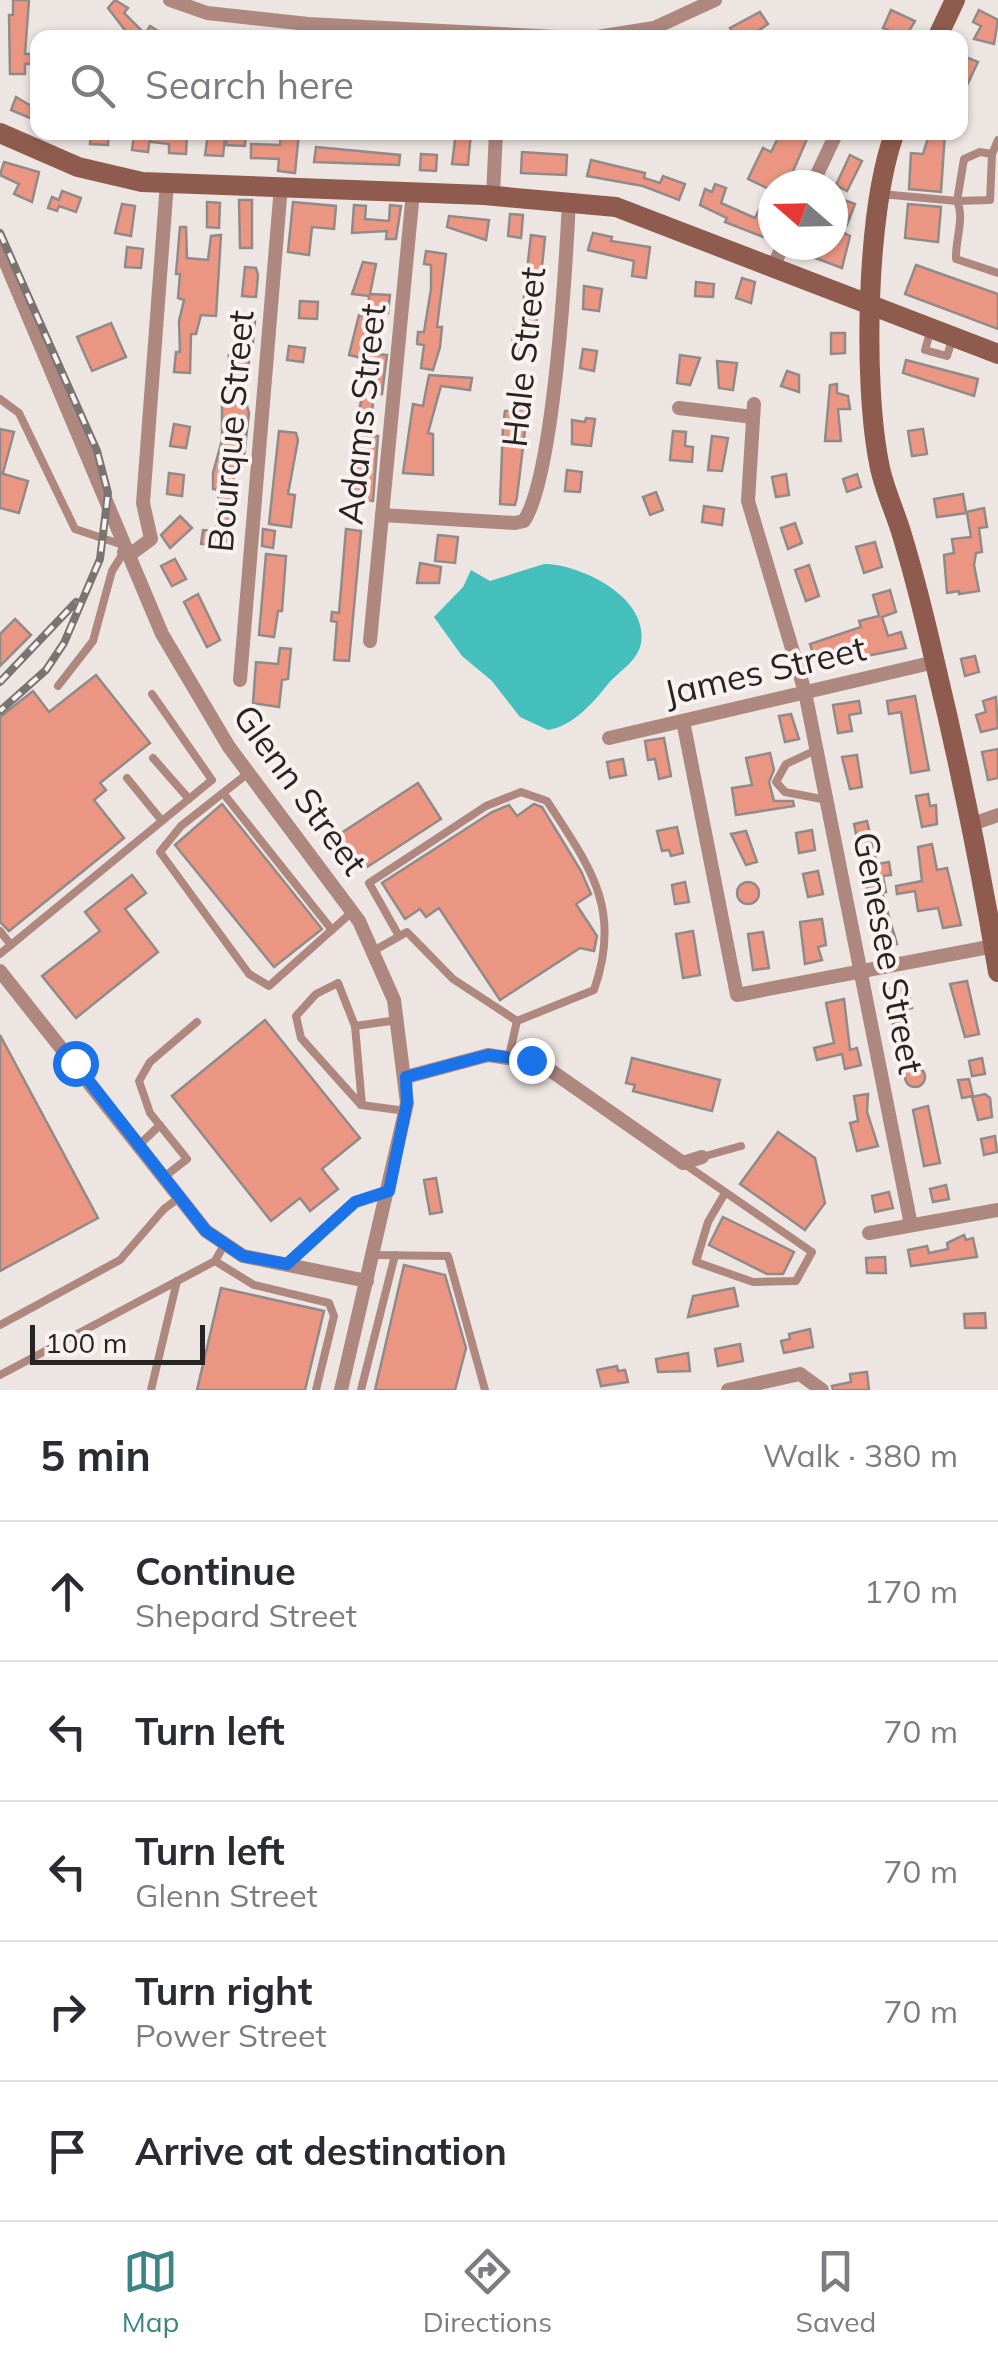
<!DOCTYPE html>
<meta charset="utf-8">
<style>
body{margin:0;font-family:Mulish,sans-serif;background:#f7f7f7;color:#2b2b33}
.compass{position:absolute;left:758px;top:170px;width:90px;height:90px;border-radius:50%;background:#fff;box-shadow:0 2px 8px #0004;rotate:290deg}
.scale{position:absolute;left:30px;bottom:25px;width:175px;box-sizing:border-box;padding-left:10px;border:5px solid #272423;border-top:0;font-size:28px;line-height:35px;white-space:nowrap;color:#272423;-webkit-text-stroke:8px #faf2f0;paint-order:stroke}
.stop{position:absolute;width:30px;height:30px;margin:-22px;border:8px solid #1a73e8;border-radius:50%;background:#fff}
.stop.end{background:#1a73e8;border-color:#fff;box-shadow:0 2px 10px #0008}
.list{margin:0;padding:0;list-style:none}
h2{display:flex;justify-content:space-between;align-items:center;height:130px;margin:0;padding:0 40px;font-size:42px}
h2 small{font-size:32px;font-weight:400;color:#7c7c81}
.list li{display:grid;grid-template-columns:65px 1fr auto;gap:30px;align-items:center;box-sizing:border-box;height:140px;padding:0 40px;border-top:2px solid #e1e1e2}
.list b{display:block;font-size:38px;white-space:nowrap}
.list p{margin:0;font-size:32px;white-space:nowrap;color:#7c7c81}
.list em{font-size:32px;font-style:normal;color:#7c7c81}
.icon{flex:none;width:55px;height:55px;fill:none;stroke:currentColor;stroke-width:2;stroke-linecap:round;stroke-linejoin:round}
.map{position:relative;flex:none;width:998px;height:1390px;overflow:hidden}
.search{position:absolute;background:#fff;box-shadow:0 2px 8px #0004;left:30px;right:30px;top:30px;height:110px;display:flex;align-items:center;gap:25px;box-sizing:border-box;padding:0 35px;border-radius:20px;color:#7c7c81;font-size:38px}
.sheet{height:830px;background:#fff}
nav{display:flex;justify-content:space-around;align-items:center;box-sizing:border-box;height:140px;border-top:2px solid #e1e1e2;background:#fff;font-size:28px;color:#7c7c81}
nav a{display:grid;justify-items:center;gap:5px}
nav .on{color:#3d8583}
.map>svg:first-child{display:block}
.water{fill:#44bfbc}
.building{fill:#eb9682;stroke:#928a88;stroke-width:2.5}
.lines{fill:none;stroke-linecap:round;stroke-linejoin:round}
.service{stroke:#ae887f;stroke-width:8}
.minor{stroke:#ae887f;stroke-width:14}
.secondary{stroke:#8f5b4e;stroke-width:20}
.rail-casing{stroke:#797472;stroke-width:8}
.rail{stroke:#faf2f0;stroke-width:4;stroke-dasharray:11;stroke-linecap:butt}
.route{stroke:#1a73e8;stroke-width:12}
.labels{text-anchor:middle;stroke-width:8;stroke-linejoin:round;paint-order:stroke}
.street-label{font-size:35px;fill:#272423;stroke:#faf2f0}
</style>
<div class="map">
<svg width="998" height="1390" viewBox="0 0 998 1390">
<rect width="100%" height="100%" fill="#ede5e2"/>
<path class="water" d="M544,564C580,564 649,597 641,643C638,661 619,671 608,684C593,703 573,726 548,730L520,717L492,681L462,656L434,617L463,587L471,570L490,581Z"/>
<g class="building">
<polygon points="13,0 29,0 25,54 31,54 31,64 25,64 25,74 10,74 9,15 13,15"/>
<polygon points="115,0 128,8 124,13 145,34 150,26 169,38 131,38 108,8"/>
<polygon points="891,10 915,21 905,38 885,35 888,30 883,28"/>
<polygon points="979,10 998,20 994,44 974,39 981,26 973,22"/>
<polygon points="760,12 768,24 748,38 736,38 730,28"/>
<polygon points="963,56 978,62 960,100 960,62"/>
<polygon points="16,97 38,110 35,120 11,110"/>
<polygon points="91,132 109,132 108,145 90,144"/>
<polygon points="227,132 246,132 245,146 226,145"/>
<polygon points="281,132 299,132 295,173 278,171 279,159 251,158 251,144 280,145"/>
<polygon points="456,132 471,132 468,165 452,164"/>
<polygon points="781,132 810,132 787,185 773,185 773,213 763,237 725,222 727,218 700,205 705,189 712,192 715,184 726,188 721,203 755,218 769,189 748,179 763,148 771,152"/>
<polygon points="930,132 945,132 941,192 909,189 911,153 923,154"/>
<polygon points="152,134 187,135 186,154 169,153 169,144 151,142"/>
<polygon points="208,134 225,137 223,156 205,155"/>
<polygon points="134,135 150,137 148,152 132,150"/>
<polygon points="316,147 400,155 399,165 314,162"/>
<polygon points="522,152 567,155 566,175 521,173"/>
<polygon points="421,154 437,155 436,171 420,170"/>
<polygon points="850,155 862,161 847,191 836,185"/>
<polygon points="591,160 645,173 644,178 660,183 663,176 685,184 679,200 643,186 587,176"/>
<polygon points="4,162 39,172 32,202 14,194 19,184 0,175"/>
<polygon points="62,191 81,198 76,212 59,206 57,211 48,208 52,197 59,200"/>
<polygon points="239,200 252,200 252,248 240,248"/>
<polygon points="844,200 855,204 847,225 834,220"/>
<polygon points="207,202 220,203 219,228 207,227"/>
<polygon points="293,202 336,206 334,229 312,227 309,255 288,252"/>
<polygon points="122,204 135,206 131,236 115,233"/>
<polygon points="908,204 941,207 938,242 905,238"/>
<polygon points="354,205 366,206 365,219 389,221 390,205 401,206 396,239 386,239 387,231 352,233"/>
<polygon points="510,214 523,215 521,238 508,236"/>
<polygon points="449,216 489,220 486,240 447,227"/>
<polygon points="180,227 186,227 187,258 208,260 211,236 221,235 216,316 201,315 196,334 191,334 190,373 174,372 176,352 180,352 179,321 184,300 178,298 180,274 176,274"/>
<polygon points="838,230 850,236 842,268 802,253 805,245 833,245"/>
<polygon points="593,233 612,237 611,241 650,247 646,278 632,276 634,261 588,250"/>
<polygon points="531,235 545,237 533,355 511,352 514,331 520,332"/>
<polygon points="127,247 143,249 141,268 125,267"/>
<polygon points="426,251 446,254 437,327 442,327 440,347 433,370 421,368 424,345 417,344 418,332 424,332 431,289 431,265 424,264"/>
<polygon points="363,262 376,264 370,294 390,295 388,313 380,312 377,334 372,333 369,353 387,355 382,394 374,393 372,413 359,411 368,366 361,365 362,358 349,355 359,315 367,316 369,296 352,294"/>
<polygon points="916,265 998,294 998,329 905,294"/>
<polygon points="245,267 256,268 258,275 256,297 242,296"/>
<polygon points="742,278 755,282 751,303 736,298"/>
<polygon points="696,282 714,284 713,297 695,296"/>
<polygon points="584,286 602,289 599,311 583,309"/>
<polygon points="300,301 318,302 317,319 299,318"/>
<polygon points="240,319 255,320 253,342 247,341 250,378 231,377 228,369 229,355 236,356"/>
<polygon points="111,323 126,357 92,371 77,337"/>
<polygon points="831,333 845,333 845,353 831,354"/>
<polygon points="289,346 305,348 303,362 287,360"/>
<polygon points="583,349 597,351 594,371 580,368"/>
<polygon points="680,355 700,358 690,385 677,383"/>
<polygon points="906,360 978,379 974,396 903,373"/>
<polygon points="717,361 737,363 733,390 719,388"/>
<polygon points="787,371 799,375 799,392 781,386"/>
<polygon points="429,375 472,378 470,390 441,386 428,433 433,434 433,475 403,473 413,404 423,406"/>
<polygon points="516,377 531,380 517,497 515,505 500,504 503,426 505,411 511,411"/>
<polygon points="837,384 837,393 848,396 850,409 838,409 841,441 825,441 830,385"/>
<polygon points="222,403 247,406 249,413 243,464 235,463 227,547 201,544 203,530 216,531 219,490 213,489 213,473 222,440"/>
<polygon points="586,418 595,419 591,446 572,444 572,420 585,422"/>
<polygon points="174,424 190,427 186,448 170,446"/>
<polygon points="0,429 14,432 3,473 0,472"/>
<polygon points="923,429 927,454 912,456 908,431"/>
<polygon points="279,431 296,433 298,440 288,494 295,495 291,527 269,524"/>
<polygon points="673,431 686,432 685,446 693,447 692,462 670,460"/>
<polygon points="358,433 378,436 373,501 353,499 356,472 349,471"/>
<polygon points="712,436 728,438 722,471 708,470"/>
<polygon points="567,470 582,472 580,492 565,491"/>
<polygon points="0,473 28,481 19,513 0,508"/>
<polygon points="169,473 184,475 182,496 167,494"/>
<polygon points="786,474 789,495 776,497 772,477"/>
<polygon points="857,474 861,487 847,492 843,479"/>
<polygon points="656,492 663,510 650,515 643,497"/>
<polygon points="963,494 966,512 984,508 987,527 979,528 982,552 976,553 974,565 979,591 959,594 959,591 947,593 944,555 954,553 952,539 971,537 967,513 937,517 934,499"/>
<polygon points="704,506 724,509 722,525 702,522"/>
<polygon points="180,516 192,528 170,548 161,535"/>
<polygon points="795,523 802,543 788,549 781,528"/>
<polygon points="263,529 275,531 273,548 262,546"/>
<polygon points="346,529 361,531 349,661 334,660 337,622 331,621 332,612 339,613"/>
<polygon points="438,535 458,537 455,563 435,561"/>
<polygon points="875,542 882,567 864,573 856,547"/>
<polygon points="266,554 286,556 282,611 278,611 274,637 259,635"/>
<polygon points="175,559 186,579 172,586 161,566"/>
<polygon points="420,563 441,567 439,583 417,583"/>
<polygon points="809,565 819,596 806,601 795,570"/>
<polygon points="890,590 896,612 882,617 888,636 901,632 906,648 817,666 810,644 861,627 859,621 879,616 873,595"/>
<polygon points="198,594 220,640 207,647 184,602"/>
<polygon points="15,619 31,635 0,666 0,634"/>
<polygon points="280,648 291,649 288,679 282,680 279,707 253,703 256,662 278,664"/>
<polygon points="975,656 979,672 965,676 961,659"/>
<polygon points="96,675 150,743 100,783 106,790 94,800 124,838 9,931 0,922 0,717 33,691 49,712"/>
<polygon points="915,696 929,770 911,773 901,712 889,714 887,701"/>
<polygon points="996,697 998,728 981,732 976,715 986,712 983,701"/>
<polygon points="859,701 861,713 849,715 852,731 838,733 833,705"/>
<polygon points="791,714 799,739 785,742 779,716"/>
<polygon points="664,738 671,776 659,779 655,759 648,760 645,741"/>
<polygon points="998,749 998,778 988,780 982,752"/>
<polygon points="770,753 774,770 769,782 774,801 793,801 794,806 736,815 732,788 752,785 746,758"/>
<polygon points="857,755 862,787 850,789 842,757"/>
<polygon points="623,759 626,775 610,778 607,762"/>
<polygon points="418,783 441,819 361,871 338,835"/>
<polygon points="928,794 930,806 936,805 937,824 922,827 916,796"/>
<polygon points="222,804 322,929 274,967 175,845"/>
<polygon points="534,804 542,807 581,871 591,894 576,904 597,936 594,951 580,948 500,1000 439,908 426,917 420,909 405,919 382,883 492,812 509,805 517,816"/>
<polygon points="867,821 877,864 889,862 891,875 883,876 886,892 882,893 897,944 879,948 854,824"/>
<polygon points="677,827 683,853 671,856 669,850 662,851 657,831"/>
<polygon points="812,830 815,850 799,853 796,833"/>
<polygon points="746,831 757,862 746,865 731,834"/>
<polygon points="932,844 937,870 947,868 961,925 943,928 938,908 918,911 915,891 897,894 896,886 922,881 918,847"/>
<polygon points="818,871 823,894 808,897 803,874"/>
<polygon points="132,875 146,893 125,909 158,952 76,1018 42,976 100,931 85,912"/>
<polygon points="685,882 689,902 675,904 672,885"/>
<circle cx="748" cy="893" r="11"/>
<polygon points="822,919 826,945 818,947 822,960 805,964 800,922"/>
<polygon points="693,931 700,975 683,978 676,934"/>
<polygon points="763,932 769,968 753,970 748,934"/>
<polygon points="967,981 979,1034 965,1037 950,984"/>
<polygon points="906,984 912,1008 906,1009 909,1020 893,1024 887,989"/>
<polygon points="844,999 850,1050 857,1048 861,1065 845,1069 842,1054 817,1060 814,1048 834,1043 826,1003"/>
<polygon points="265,1020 360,1138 322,1169 338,1189 310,1211 300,1198 271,1221 172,1096"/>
<polygon points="0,1035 98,1218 0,1271"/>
<polygon points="632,1058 720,1080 712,1111 633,1091 635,1085 626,1083"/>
<polygon points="982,1058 985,1074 972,1076 969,1061"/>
<circle cx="915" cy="1077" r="10"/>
<polygon points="969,1079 973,1096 962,1098 958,1080"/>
<polygon points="868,1094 867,1112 878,1146 857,1151 850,1123 858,1121 854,1096"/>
<polygon points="985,1094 990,1098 992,1117 978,1120 972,1097"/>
<polygon points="928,1106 940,1163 924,1166 913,1110"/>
<polygon points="778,1132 815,1158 825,1203 805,1230 740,1184"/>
<polygon points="995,1136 997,1152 984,1155 981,1139"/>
<polygon points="436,1178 442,1212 430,1214 424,1180"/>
<polygon points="946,1185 949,1199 933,1202 930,1189"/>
<polygon points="889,1192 893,1208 875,1212 872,1196"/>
<polygon points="723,1217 794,1252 783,1274 767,1274 709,1245"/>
<polygon points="964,1235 966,1240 973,1238 977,1257 911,1266 908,1250 927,1246 929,1253 948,1249 947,1243"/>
<polygon points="885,1257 886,1273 867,1273 866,1258"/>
<polygon points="404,1265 445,1275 466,1348 455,1390 375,1390"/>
<polygon points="221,1288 324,1311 305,1390 197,1390"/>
<polygon points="734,1288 738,1306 688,1317 693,1296"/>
<polygon points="985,1313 986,1328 965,1328 964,1314"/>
<polygon points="810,1329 813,1347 784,1353 781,1341 790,1339 789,1334"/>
<polygon points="740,1344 743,1361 718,1366 715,1349"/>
<polygon points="688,1353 690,1371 658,1372 656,1359"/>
<polygon points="617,1366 618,1371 625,1370 628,1382 601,1386 597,1370"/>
<polygon points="867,1372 869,1390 833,1390 832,1386 851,1382 850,1374"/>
</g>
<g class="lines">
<g class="service">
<polygon points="980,152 992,154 990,200 957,201 964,159"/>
<polyline points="992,154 998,140"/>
<path d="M881,194L957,201C965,218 955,240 956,259L998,273"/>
<polyline points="931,329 925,350 947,356 953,337"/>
<polyline points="0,399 19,413 75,529 120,544"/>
<polyline points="58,686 93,641 112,571 124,552"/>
<polyline points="816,750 786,764 776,782 785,792 827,800"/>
<polyline points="153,758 189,799"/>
<polyline points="247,774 181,826 160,852 249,974 269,986 352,912"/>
<polyline points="127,778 162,821"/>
<polyline points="223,793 332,930"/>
<polyline points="0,931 11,945"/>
<path d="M375,950L407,932L453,979L517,1021L594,990C623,908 589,866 547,801L521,792L486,806L369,883L399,936"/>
<polyline points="0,954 212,780 152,694"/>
<polyline points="398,1020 355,1026 338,983 316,994 296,1016 301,1038 361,1105 406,1111"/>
<polyline points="355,1026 362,1105"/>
<polyline points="509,1056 517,1021"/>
<polyline points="139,1145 160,1125"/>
<polyline points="702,1157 741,1146"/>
<polyline points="683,1163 812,1252 796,1281 753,1282 696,1262 708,1222 725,1193"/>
<polyline points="164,1177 187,1159 150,1113 139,1081 150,1062 197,1022"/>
<polyline points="373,1255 448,1256 485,1390"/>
<polyline points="215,1261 254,1285 329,1303 334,1316 316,1390"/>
<polyline points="289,1263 355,1202 384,1193"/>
<polyline points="0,1325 120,1260 164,1209 180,1197"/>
<polyline points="0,1375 215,1261 224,1245"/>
<polyline points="151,1390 177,1281"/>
<polyline points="361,1390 395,1255"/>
</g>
<g class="minor">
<polyline points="170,0 207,13 308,24 575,38"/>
<polyline points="591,38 654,28 715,0"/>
<polyline points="812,185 837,132"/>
<polyline points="493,195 496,132"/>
<polyline points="0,249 162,634 229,747 359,921 394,1000 407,1103 341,1390"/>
<polyline points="773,267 783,245"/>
<polyline points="754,404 748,501 805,692 911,1225"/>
<polyline points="679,408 753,417"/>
<path d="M382,515L515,523L524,521C554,475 566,264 569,200"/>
<polyline points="124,552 135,551 151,539 143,503 167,183"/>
<polyline points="370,641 413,192"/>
<polyline points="240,680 281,186"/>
<polyline points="683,721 737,995 994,946"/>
<polyline points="609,738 935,662"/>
<polyline points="969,825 998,815"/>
<polyline points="0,971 206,1231 243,1256 367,1281"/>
<polyline points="406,1077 488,1055 540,1063 683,1163 702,1157"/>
<polyline points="869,1233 998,1210"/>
<polyline points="728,1390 800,1374 822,1390"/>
</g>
<g class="secondary">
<polyline points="937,38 955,0"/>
<path d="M895,132C866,209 863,382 879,463C883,487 895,511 902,535C915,578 926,623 936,667C960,767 981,870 998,972"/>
<polyline points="0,133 78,167 142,182 484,195 616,207 998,354"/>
</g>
<g class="rail-casing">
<g id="rail">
<polyline points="0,233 97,451 108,493 100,559 64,643 46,670 0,711"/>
<polyline points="0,682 76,602"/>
</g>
</g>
<use href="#rail" class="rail"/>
</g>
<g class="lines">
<polyline class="route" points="75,1063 206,1231 243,1256 287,1264 355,1202 389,1191 407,1103 406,1077 488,1055 531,1060"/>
</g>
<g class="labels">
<g class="street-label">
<text transform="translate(524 357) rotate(-84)" y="12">Hale Street</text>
<text transform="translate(362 414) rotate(-84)" y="12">Adams Street</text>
<text transform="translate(231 431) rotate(-85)" y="12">Bourque Street</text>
<text transform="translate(765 671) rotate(-13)" y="12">James Street</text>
<text transform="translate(300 790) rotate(54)" y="12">Glenn Street</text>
<text transform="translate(888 953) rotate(79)" y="12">Genesee Street</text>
</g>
</g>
</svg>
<svg class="compass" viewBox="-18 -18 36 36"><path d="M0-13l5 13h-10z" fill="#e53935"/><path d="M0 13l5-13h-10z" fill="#7c7c81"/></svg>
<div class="scale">100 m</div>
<div class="stop" style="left:75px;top:1063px"></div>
<div class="stop end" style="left:531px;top:1060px"></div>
<div class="search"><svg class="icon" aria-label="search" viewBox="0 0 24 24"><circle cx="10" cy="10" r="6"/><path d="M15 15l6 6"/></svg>Search here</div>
</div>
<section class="sheet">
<h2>5 min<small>Walk · 380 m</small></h2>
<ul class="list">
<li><svg class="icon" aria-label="ahead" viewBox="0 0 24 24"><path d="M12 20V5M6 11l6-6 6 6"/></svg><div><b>Continue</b><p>Shepard Street</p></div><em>170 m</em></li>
<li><svg class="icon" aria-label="left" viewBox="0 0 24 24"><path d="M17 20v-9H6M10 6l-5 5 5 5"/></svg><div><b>Turn left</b></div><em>70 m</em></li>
<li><svg class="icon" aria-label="left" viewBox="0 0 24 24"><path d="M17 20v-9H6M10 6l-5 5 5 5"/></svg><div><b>Turn left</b><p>Glenn Street</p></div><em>70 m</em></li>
<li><svg class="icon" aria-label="right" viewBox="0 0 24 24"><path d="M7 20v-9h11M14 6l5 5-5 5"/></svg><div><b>Turn right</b><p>Power Street</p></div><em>70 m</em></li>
<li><svg class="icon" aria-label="arrive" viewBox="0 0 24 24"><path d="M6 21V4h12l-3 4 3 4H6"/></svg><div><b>Arrive at destination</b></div></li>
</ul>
</section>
<nav>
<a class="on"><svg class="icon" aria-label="map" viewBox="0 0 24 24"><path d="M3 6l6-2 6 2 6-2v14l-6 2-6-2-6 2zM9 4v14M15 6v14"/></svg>Map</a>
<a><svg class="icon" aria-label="directions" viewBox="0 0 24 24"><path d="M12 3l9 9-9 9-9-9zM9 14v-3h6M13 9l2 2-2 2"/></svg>Directions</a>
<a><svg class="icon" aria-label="saved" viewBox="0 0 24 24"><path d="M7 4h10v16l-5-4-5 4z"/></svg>Saved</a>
</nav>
